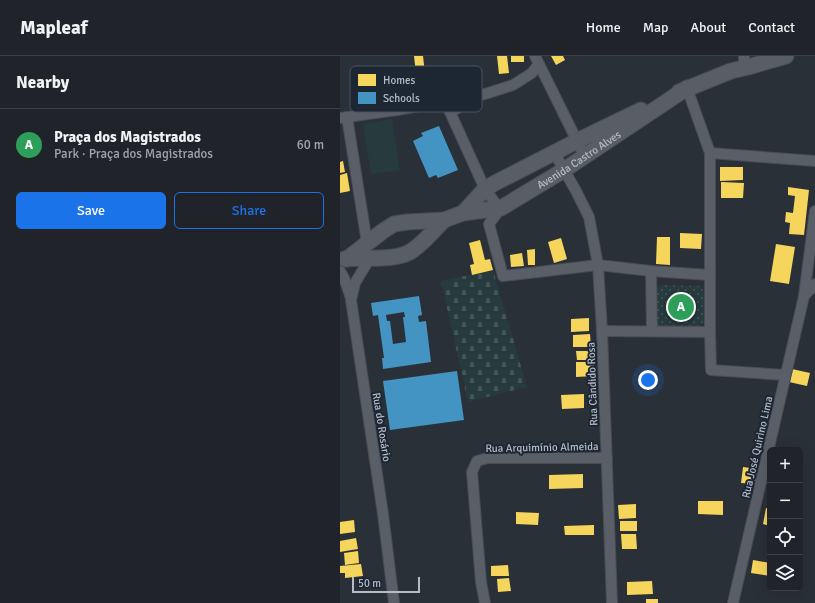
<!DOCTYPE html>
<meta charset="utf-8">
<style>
body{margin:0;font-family:Signika,sans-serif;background:#2d3036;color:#f1f3f6}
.controls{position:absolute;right:12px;bottom:12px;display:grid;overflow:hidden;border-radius:6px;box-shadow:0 4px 16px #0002}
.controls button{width:36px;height:36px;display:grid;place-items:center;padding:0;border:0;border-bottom:1px solid #3d4147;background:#20242a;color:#f1f3f6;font:20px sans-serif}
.scale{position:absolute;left:12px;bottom:10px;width:68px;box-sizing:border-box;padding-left:4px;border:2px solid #b4bcc9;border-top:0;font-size:11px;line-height:14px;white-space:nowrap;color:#b4bcc9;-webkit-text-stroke:3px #1d2633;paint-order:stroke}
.you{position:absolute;left:308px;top:324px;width:14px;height:14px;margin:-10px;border:3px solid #fff;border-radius:50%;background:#1a73e8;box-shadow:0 0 0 6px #1a73e833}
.badge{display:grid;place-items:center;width:26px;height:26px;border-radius:50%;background:#1a73e8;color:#fff;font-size:13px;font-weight:700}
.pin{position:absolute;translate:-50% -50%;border:2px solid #fff;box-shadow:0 1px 4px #0006}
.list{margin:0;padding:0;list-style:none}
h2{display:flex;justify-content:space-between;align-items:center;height:52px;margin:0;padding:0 16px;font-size:17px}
h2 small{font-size:13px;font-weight:400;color:#a2a4a8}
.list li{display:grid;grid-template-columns:26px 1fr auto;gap:12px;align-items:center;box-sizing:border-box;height:72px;padding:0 16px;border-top:1px solid #3d4147}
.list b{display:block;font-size:15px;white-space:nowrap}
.list p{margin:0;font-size:13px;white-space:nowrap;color:#a2a4a8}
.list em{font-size:13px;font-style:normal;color:#a2a4a8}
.actions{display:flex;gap:8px;padding:12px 16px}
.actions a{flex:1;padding:9px 0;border:1px solid #1a73e8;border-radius:6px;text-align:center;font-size:14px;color:#1a73e8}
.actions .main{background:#1a73e8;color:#fff}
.icon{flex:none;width:22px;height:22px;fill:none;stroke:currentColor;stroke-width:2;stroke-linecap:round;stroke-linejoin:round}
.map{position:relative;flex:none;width:475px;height:547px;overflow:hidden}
header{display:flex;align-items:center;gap:24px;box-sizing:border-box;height:56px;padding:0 20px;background:#20242a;border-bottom:1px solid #3d4147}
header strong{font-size:19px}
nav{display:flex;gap:22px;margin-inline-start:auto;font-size:14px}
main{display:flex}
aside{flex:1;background:#20242a}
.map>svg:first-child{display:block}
.grass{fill:url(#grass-dots)}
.cemetery{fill:url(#cemetery-stones)}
.pitch{fill:#273a3e}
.homes{fill:#f6d55c}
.schools{fill:#4393c3;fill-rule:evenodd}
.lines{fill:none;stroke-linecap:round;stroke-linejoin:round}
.street-casing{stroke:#484c53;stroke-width:12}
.secondary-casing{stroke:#484c53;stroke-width:17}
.street{stroke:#5a5e66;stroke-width:10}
.secondary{stroke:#595d64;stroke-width:15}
.labels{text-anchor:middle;stroke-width:4;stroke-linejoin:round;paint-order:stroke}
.street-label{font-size:11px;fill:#b4bcc9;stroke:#1d2633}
.key{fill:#1d2633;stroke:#4a5360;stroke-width:1}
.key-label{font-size:11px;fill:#b4bcc9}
</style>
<header>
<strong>Mapleaf</strong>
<nav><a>Home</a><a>Map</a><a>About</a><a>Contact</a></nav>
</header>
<main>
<aside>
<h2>Nearby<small></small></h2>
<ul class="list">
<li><span class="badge" style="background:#2e9e5b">A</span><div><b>Praça dos Magistrados</b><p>Park · Praça dos Magistrados</p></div><em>60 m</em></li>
</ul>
<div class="actions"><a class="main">Save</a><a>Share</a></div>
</aside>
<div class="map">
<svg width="475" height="547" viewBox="0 0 475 547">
<defs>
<pattern id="grass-dots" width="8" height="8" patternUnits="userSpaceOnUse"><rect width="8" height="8" fill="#273a3e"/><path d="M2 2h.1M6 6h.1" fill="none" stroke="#445559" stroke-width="1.8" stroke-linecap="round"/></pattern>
<pattern id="cemetery-stones" width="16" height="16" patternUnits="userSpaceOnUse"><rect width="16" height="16" fill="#273a3e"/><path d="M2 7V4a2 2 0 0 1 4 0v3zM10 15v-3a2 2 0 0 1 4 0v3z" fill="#445559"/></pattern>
</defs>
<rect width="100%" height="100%" fill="#2a3038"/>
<path class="grass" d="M321,229L360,230L366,237L367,265C360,274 332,272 321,272L317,269L316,235L317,232Z"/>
<polygon class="cemetery" points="153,214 187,331 128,346 101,225"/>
<polygon class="pitch" points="52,63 60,114 31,118 23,68"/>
<g class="homes">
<polygon points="74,0 83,0 87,34 78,35"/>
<polygon points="157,0 167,0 169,17 159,18"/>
<rect x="171" y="0" width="13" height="6"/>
<polygon points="211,0 223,0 225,4 216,9"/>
<polygon points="3,105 5,116 0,117 0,106"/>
<polygon points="380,111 403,111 403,124 380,125"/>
<polygon points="7,117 10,135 0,137 0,119"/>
<polygon points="381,126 404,127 403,142 381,142"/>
<polygon points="448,131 469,134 464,179 449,178 450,167 445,166 446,156 453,157 455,140 448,139"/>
<polygon points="340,177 362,178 361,193 340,192"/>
<polygon points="317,181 330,181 330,209 316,208"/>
<polygon points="221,182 227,203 214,207 208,186"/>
<polygon points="140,184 145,204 150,203 153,214 132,219 130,209 134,208 129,187"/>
<polygon points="436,188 455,191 449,228 430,225"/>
<polygon points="195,193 195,209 188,209 187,194"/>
<polygon points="182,197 184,210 171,211 170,199"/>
<polygon points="249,262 249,275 231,276 231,263"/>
<polygon points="250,278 251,291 233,291 233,279"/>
<polygon points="236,295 251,295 251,304 237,304"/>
<polygon points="236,306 254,306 254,320 236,321"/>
<polygon points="452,313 470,317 467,330 449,326"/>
<polygon points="244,338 244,352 222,353 221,339"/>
<polygon points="403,411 417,413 415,428 401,427"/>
<polygon points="243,418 243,432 209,433 209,419"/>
<polygon points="358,445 383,445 383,459 358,458"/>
<polygon points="296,448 296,462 279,463 278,449"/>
<polygon points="426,452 430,452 430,470 423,468"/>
<polygon points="176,456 199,457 198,469 176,468"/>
<polygon points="14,464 15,476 0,478 0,466"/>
<rect x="280" y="465" width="17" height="10"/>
<polygon points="254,469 254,479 225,479 224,470"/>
<polygon points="281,478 296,478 297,493 282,493"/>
<polygon points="16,482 18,493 0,496 0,485"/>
<polygon points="18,495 19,507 5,509 4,497"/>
<polygon points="413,504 430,507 430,520 411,517"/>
<polygon points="21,508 23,520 5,522 5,517 0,517 0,510"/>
<polygon points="168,509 169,520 151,520 151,510"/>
<polygon points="169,522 171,535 158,536 157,523"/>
<polygon points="312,525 313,538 287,539 287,526"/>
<rect x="306" y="543" width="12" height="4"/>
</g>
<g class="schools">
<polygon points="99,70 118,114 98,122 96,119 89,122 73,85 83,80 81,77"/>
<path d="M79,240L82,259L78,260L79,266L86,265L91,306L43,313L42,302H44L38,259L33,260L31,247ZM64,256L65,261H63L66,286L53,288L50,265H47L46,259Z"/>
<polygon points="117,315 124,364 50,374 43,325"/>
</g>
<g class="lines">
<g class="street-casing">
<g id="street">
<polyline points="195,0 245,101"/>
<polyline points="404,0 404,4 408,11"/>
<polyline points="347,32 370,97 370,276 371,314 445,319"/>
<polyline points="105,45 145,133 156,148 161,152 149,168 163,220 258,209 311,215 370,219"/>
<polyline points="110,56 136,43"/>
<polyline points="7,61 27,187"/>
<polyline points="0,62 57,54 145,38 173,29 192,17 198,9"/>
<polyline points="214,96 236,135 249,161 258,209 262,275 272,547"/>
<polyline points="370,97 475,105"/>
<polyline points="30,202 15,227 11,244 43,458 54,547"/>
<polyline points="0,215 4,222 11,242"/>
<polyline points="311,215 312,275"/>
<polyline points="464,240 475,228"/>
<polyline points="262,275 370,276"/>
<polyline points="145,547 141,526 132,416 137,405 148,402 267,402"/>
<polyline points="393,547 464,240 475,155"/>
</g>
</g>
<g class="secondary-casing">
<g id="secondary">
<polyline points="339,36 391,15 408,11 446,0"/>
<polyline points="123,157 145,133 155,127 237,85 301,54"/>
<path d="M5,203C23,201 54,205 70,196C83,188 93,175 104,164"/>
<path id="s1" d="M7,203L43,175L54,168L67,166L104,164L123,157L161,152L224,114L347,32"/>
</g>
</g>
<use href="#street" class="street"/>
<use href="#secondary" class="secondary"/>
</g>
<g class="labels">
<g class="street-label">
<text dy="4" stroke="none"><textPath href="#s1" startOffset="259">Avenida Castro Alves</textPath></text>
<text transform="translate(252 328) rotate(-92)" y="4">Rua Cândido Rosa</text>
<text transform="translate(42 371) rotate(81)" y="4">Rua do Rosário</text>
<text transform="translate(202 391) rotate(-1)" y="4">Rua Arquimínio Almeida</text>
<text transform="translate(417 391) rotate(-77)" y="4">Rua José Quirino Lima</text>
</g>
</g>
<rect x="10" y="10" width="132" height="46" rx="6" class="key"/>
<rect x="18" y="18" width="18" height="12" fill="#f6d55c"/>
<rect x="18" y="36" width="18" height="12" fill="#4393c3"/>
<g class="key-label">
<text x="43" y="28">Homes</text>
<text x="43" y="46">Schools</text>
</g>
</svg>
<div class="controls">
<button>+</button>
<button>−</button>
<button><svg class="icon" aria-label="locate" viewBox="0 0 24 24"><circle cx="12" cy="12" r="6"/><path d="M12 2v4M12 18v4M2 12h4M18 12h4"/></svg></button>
<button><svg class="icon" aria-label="layers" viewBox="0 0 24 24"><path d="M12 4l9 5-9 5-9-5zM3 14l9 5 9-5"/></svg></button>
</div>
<div class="scale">50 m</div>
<div class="you"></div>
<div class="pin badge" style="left:341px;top:251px;background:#2e9e5b">A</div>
</div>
</main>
